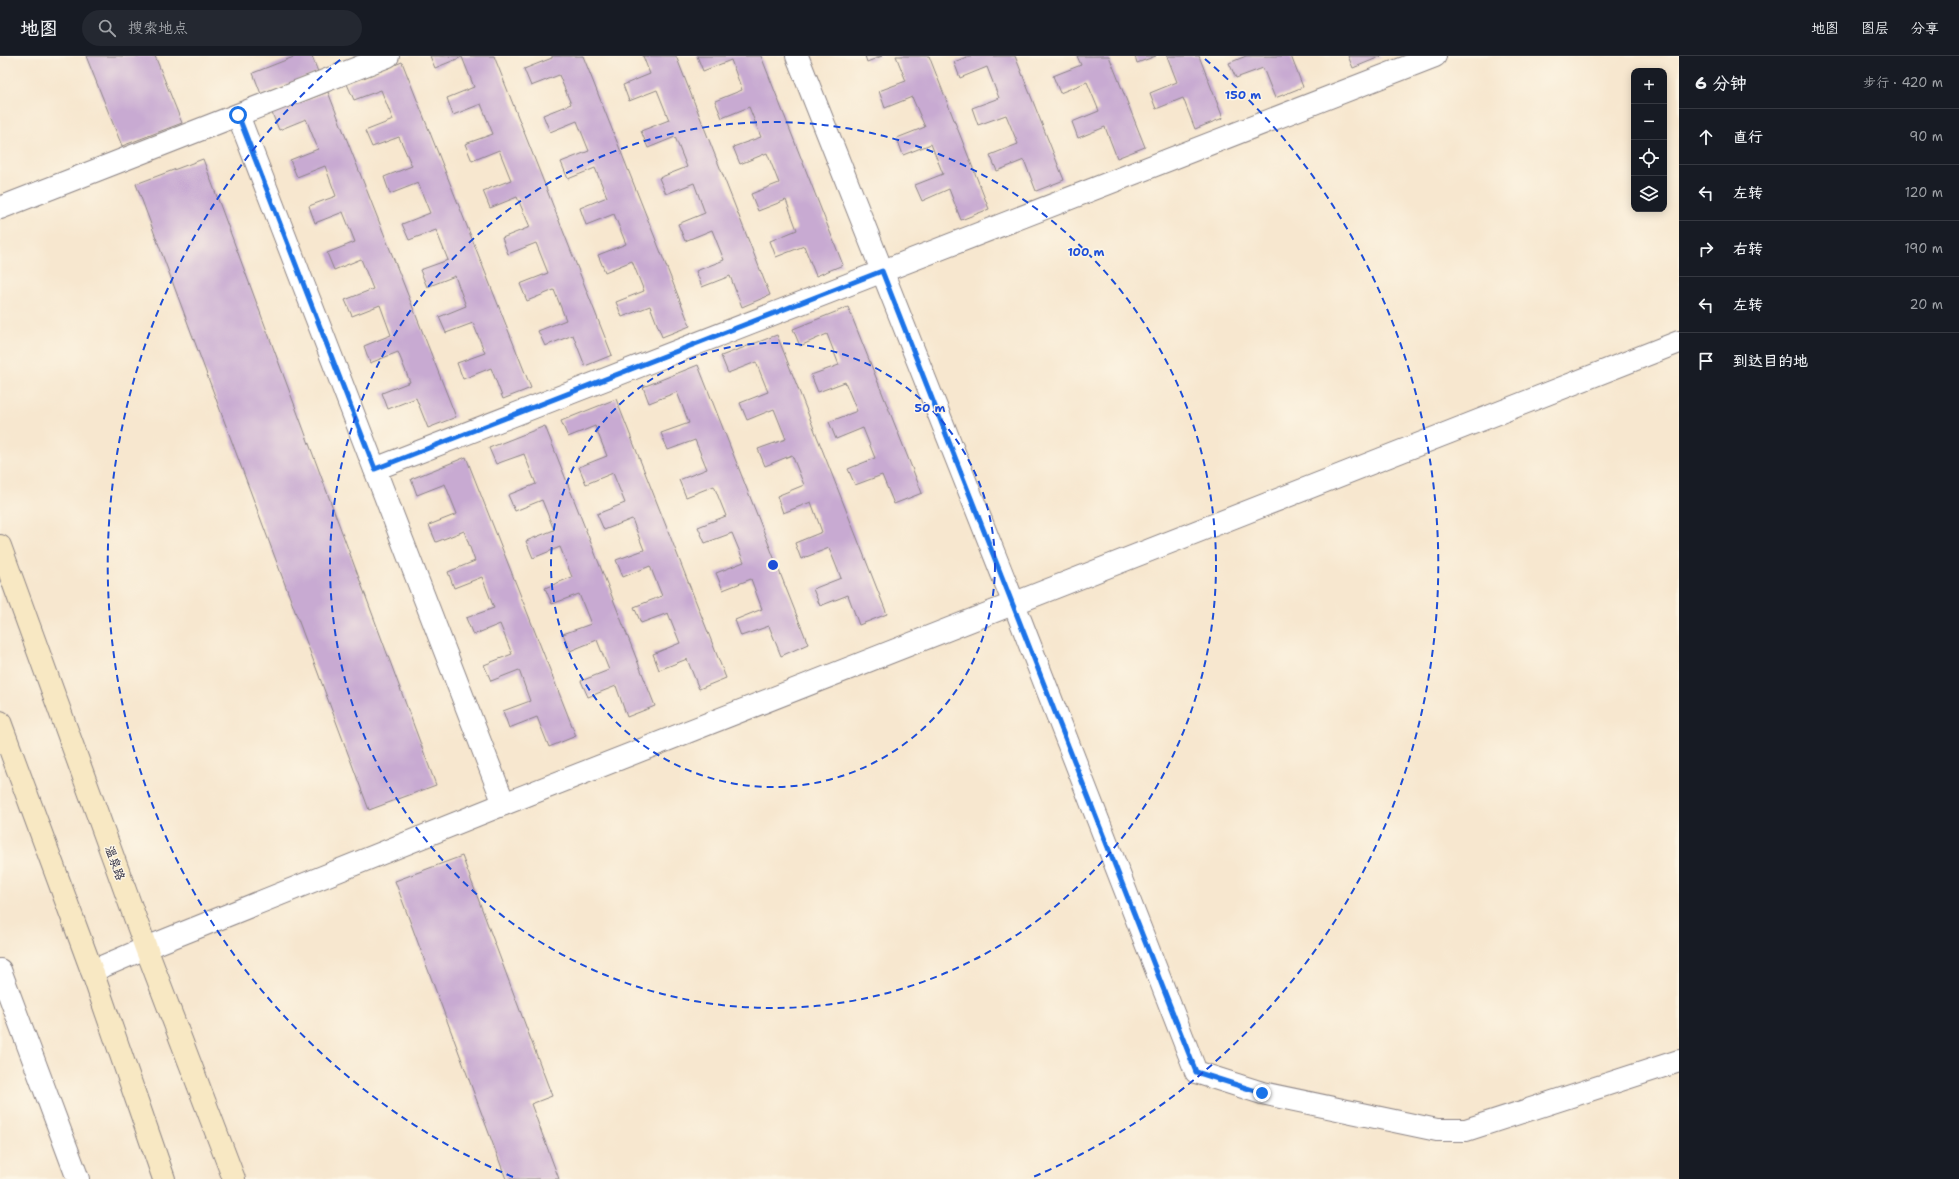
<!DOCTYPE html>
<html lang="zh">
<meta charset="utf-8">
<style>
body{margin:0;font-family:"Shantell Sans","LXGW WenKai TC",sans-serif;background:#242831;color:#f1f3f6}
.controls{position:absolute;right:12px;top:12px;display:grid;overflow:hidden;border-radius:8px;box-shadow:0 2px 10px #0003}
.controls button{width:36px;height:36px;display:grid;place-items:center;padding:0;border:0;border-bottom:1px solid #363941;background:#171b24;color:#f1f3f6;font:20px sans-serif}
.stop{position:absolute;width:12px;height:12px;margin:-9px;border:3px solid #1a73e8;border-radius:50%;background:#fff}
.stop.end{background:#1a73e8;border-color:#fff;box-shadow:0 1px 4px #0008}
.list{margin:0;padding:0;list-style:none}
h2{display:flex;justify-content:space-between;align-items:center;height:52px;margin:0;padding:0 16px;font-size:17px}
h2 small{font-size:13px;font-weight:400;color:#9ea1a6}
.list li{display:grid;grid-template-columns:26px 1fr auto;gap:12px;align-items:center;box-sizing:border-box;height:56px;padding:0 16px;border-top:1px solid #363941}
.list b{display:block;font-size:15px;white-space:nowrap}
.list em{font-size:13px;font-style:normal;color:#9ea1a6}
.icon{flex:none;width:22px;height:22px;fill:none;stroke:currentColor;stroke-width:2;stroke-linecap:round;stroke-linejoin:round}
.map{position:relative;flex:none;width:1679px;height:1123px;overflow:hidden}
header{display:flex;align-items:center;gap:24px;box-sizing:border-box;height:56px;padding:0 20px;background:#171b24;border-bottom:1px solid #363941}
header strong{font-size:19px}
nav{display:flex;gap:22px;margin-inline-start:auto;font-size:14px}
.search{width:280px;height:36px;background:#242831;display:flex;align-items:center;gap:10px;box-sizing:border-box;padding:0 14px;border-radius:22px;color:#9ea1a6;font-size:15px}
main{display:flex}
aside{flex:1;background:#171b24}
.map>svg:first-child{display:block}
.building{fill:#c8aad2}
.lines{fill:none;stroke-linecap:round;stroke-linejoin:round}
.minor-casing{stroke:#8c8485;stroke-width:24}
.secondary-casing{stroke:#8c8485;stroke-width:24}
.minor{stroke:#fff;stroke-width:22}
.secondary{stroke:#f8e8c3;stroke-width:22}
.route{stroke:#1a73e8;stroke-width:5}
.ring{fill:none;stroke:#1d4ed8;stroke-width:2;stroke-dasharray:7 5}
.labels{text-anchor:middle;stroke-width:3;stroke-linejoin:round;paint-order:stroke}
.street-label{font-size:12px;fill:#22223b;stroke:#fcf5e5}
.centre{fill:#1d4ed8;stroke:#fcf5e5;stroke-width:2}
.ring-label{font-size:12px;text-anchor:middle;font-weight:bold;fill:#1d4ed8;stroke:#fcf5e5;stroke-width:3;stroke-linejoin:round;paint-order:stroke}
</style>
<header>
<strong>地图</strong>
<div class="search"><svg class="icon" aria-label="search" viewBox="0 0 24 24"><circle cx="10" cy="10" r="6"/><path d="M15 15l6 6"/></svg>搜索地点</div>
<nav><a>地图</a><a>图层</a><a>分享</a></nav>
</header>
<main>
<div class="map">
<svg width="1679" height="1123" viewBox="0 0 1679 1123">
<rect width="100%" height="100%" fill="#fcf5e5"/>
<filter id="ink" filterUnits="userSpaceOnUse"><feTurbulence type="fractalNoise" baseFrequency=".025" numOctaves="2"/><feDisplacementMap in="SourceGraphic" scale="8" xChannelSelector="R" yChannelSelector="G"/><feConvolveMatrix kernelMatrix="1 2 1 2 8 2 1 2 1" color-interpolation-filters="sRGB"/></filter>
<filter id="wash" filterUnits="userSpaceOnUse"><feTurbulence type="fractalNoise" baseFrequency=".012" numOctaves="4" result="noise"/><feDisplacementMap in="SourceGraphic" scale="16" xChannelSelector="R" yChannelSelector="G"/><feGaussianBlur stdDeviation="0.9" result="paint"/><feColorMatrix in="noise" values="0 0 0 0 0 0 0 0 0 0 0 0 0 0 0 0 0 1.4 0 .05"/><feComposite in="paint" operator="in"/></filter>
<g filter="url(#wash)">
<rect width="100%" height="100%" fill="#f7e7cf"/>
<g id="blocks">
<g class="building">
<polygon points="86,0 155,0 182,67 122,90"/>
<polygon points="296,0 312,0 318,16 261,38 253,17"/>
<polygon points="430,0 494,0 612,299 585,310 573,279 545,290 538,275 566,264 554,234 527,245 520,228 548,217 536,187 508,198 502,182 530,171 517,141 490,152 483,135 511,124 499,94 472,105 465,88 493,78 481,48 453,59 447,42 474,31 462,1 435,12"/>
<polygon points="552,0 583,0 690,270 662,281 650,250 622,261 616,246 644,235 632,205 605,216 598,199 626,188 614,158 586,169 580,152 607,141 595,112 568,123 561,106 589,95 577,65 550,76 543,59 571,48 559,19 531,30 524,13 552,2"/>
<polygon points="643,0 676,0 770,239 742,251 730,220 702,231 696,215 724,204 712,174 685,185 678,168 705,157 694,127 666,138 659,122 687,111 675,81 648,92 641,75 669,64 657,34 629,45 623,29 650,18"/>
<polygon points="697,0 761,0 843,209 816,220 804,190 776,201 770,185 797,174 786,144 758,155 751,138 779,127 767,97 740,108 733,91 761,81 749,51 722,62 715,45 742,34 731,4 703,15"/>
<polygon points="865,0 882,0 867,6"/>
<polygon points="896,0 929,0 989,153 961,164 949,133 922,145 915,129 943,118 931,88 903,99 897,82 925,71 912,41 885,52 879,35 906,25"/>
<polygon points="969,0 1015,0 1064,124 1036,135 1024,104 997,115 990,99 1018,88 1006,59 978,69 972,52 999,42 987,11 960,22 954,6"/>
<polygon points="1077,0 1109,0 1145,91 1117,102 1105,71 1078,82 1072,66 1099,55 1087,26 1060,37 1053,20 1081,9"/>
<polygon points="1135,0 1156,0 1137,7"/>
<polygon points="1167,0 1199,0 1223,62 1195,73 1183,42 1156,53 1150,37 1177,26"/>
<polygon points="1246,0 1291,0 1303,31 1275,42 1263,12 1236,22 1229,7"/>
<polygon points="1348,0 1382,0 1353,12"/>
<polygon points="402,6 531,332 503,343 491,312 463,323 457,307 485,297 473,267 446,277 439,261 466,250 455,220 427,231 420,214 448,204 436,174 409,184 402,168 430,157 418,127 390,138 384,121 412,110 399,81 372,91 365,75 393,64 381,34 354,44 347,28"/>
<polygon points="328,36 456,361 428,372 416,342 388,353 382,337 410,326 398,296 370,307 364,290 391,279 380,249 352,260 345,244 373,233 361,203 334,214 327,197 355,186 343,156 315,167 309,150 336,140 325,110 297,121 290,104 318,93 306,63 279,74 272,57"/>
<polygon points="203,103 436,729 369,754 136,128"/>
<polygon points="848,251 922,437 894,448 882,419 855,429 848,413 875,402 863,372 836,383 829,366 857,355 845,326 818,336 811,319 839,309 827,278 800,290 793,273"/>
<polygon points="777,279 887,558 859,569 848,539 820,550 813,533 841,522 829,492 801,503 795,487 822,476 811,446 783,457 777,440 804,429 792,399 765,410 758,393 786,383 774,353 747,364 740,347 768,336 756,306 728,317 721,300"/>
<polygon points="698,309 808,588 781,600 769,570 741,580 735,564 762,553 751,523 723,534 716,517 744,506 732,477 705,487 698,471 726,460 714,430 686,441 679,424 707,413 695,384 668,394 661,377 689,367 677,336 649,347 643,331"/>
<polygon points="616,343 726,622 699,633 687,603 659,614 653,598 680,587 668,557 641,567 634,551 662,540 650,510 623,521 616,504 644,494 632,463 604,474 597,458 625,447 613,417 586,428 579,411 607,400 595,370 568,381 561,365"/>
<polygon points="545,370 655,650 627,661 616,630 588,641 581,625 609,614 597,584 570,595 563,578 591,568 579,538 552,548 545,532 572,521 560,491 533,502 526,485 554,474 542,444 515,455 508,439 536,428 524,398 496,408 489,392"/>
<polygon points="466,401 576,680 549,691 537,661 509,672 503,655 530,645 519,614 491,625 484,609 512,598 500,568 473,579 466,562 494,552 482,521 454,532 448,516 475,505 464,475 436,486 429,469 457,458 445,428 417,439 411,423"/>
<polygon points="462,800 552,1040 531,1048 559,1123 506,1123 395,825"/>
</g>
</g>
</g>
<g filter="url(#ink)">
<use href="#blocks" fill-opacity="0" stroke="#8c8485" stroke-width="1"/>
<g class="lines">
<g class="minor-casing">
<g id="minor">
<polyline points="797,0 1014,548 1196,1016 1262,1037 1437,1074 1466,1074 1679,1005"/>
<polyline points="238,59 504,748"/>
<polyline points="0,152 388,0"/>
<polyline points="375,413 1435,0"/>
<polyline points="0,914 78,1123"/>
<polyline points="92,915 146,892 504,748 1679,286"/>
</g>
</g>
<g class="secondary-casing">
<g id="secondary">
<polyline points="0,490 146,892 234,1123"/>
<polyline points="0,666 92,915 164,1123"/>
</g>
</g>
<use href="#minor" class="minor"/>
<use href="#secondary" class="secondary"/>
</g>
</g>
<g class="lines" filter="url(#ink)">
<polyline class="route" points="238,59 375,413 882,215 1196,1016 1262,1037"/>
</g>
<g class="ring">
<circle cx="773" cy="509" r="222"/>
<circle cx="773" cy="509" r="443"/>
<path d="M513 1121A665 665 0 0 1 341 3M1205 3A665 665 0 0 1 1033 1121"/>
</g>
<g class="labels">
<g class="street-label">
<text transform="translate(115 807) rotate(70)" y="4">温泉路</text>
</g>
</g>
<circle cx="773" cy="509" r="6" class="centre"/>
<g class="ring-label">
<text x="1243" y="43">150 m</text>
<text x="1086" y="200">100 m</text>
<text x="930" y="356">50 m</text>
</g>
</svg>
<div class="controls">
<button>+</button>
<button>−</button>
<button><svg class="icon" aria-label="locate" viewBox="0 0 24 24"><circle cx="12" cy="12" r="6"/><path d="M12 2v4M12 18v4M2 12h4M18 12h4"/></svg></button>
<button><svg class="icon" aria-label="layers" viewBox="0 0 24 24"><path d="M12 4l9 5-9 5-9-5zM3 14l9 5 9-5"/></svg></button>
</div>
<div class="stop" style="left:238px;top:59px"></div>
<div class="stop end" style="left:1262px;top:1037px"></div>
</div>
<aside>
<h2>6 分钟<small>步行 · 420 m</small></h2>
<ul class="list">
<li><svg class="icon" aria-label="ahead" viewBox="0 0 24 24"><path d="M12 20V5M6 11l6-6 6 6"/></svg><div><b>直行</b></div><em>90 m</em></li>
<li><svg class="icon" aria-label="left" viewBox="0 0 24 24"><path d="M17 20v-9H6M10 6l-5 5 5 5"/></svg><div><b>左转</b></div><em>120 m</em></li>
<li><svg class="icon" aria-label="right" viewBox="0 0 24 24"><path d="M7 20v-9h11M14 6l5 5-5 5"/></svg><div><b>右转</b></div><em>190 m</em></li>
<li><svg class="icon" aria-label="left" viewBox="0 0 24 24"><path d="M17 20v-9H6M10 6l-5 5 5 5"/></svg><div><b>左转</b></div><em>20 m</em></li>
<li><svg class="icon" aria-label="arrive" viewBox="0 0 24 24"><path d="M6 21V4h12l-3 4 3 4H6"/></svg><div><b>到达目的地</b></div></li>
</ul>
</aside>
</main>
